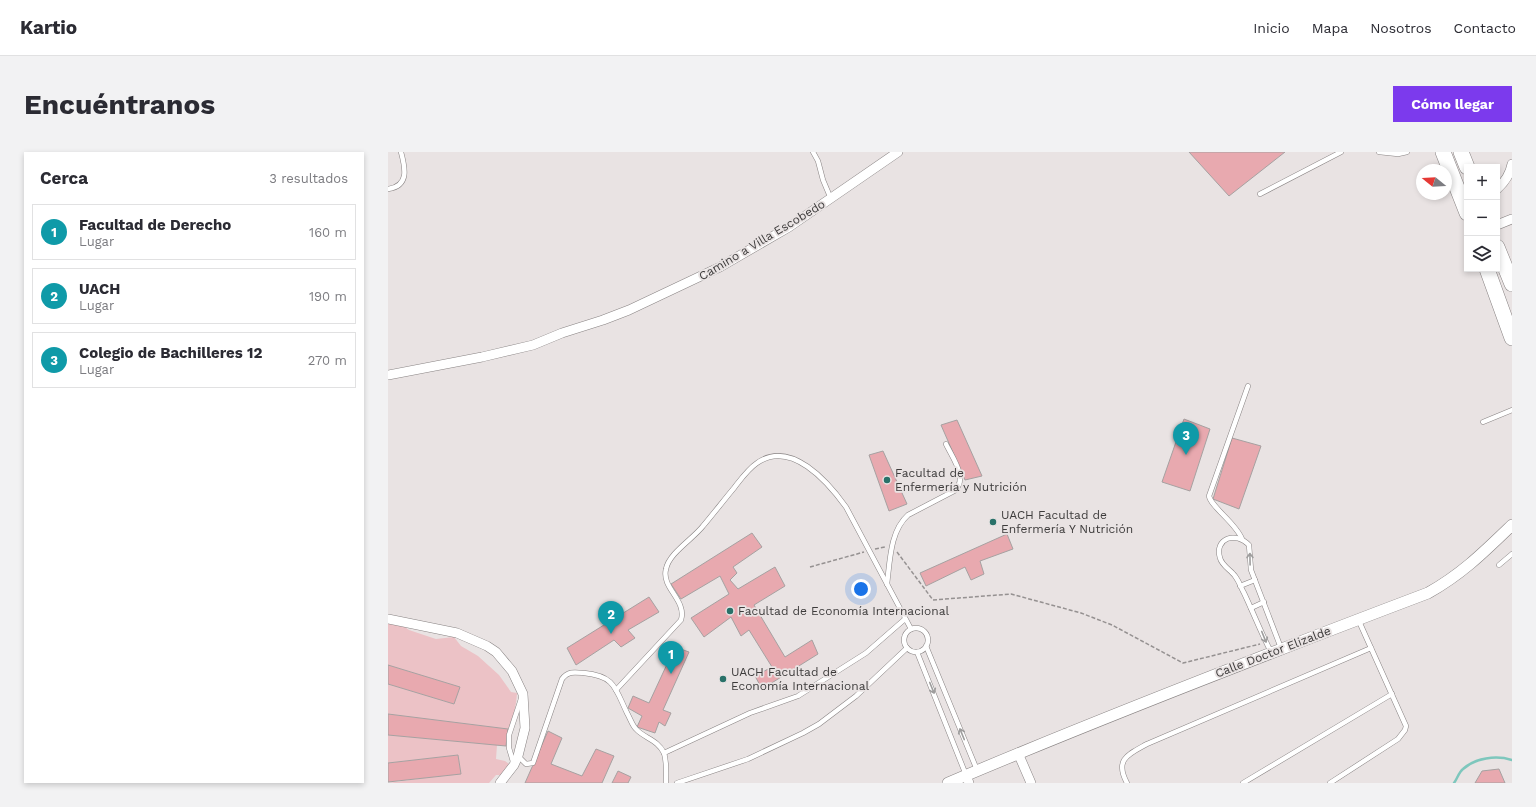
<!DOCTYPE html>
<html lang="es">
<meta charset="utf-8">
<style>
body{margin:0;font-family:"Work Sans",sans-serif;background:#f2f2f3;color:#2b2b33}
.controls{position:absolute;right:12px;top:12px;display:grid;overflow:hidden;border-radius:0px;box-shadow:0 2px 6px #0003}
.controls button{width:36px;height:36px;display:grid;place-items:center;padding:0;border:0;border-bottom:1px solid #e1e1e2;background:#fff;color:#2b2b33;font:20px sans-serif}
.compass{position:absolute;left:1028px;top:12px;width:36px;height:36px;border-radius:50%;background:#fff;box-shadow:0 2px 6px #0003;rotate:288deg}
.you{position:absolute;left:473px;top:437px;width:14px;height:14px;margin:-10px;border:3px solid #fff;border-radius:50%;background:#1a73e8;box-shadow:0 0 0 6px #1a73e833}
.badge{display:grid;place-items:center;width:26px;height:26px;border-radius:50%;background:#7c3aed;color:#fff;font-size:13px;font-weight:700}
.pin{position:absolute;translate:-50% -33px;filter:drop-shadow(0 1px 2px #0008)}
.pin::after{content:'';position:absolute;top:21px;width:14px;height:12px;background:inherit;clip-path:polygon(0 0,100% 0,50% 100%)}
.list{margin:0;padding:0;list-style:none}
h2{display:flex;justify-content:space-between;align-items:center;height:52px;margin:0;padding:0 16px;font-size:17px}
h2 small{font-size:13px;font-weight:400;color:#7c7c81}
.list li{display:grid;grid-template-columns:26px 1fr auto;gap:12px;align-items:center;box-sizing:border-box;height:56px;margin:0 8px 8px;padding:0 8px;border:1px solid #e1e1e2;border-radius:0px}
.list b{display:block;font-size:15px;white-space:nowrap}
.list p{margin:0;font-size:13px;white-space:nowrap;color:#7c7c81}
.list em{font-size:13px;font-style:normal;color:#7c7c81}
.icon{flex:none;width:22px;height:22px;fill:none;stroke:currentColor;stroke-width:2;stroke-linecap:round;stroke-linejoin:round}
.map{position:relative;flex:none;width:1124px;height:631px;overflow:hidden;border-radius:0px}
header{display:flex;align-items:center;gap:24px;box-sizing:border-box;height:56px;padding:0 20px;background:#fff;border-bottom:1px solid #e1e1e2}
header strong{font-size:19px}
nav{display:flex;gap:22px;margin-inline-start:auto;font-size:14px}
.intro{display:flex;align-items:center;justify-content:space-between;box-sizing:border-box;height:96px;padding:0 24px}
h1{margin:0;font-size:28px}
.button{padding:10px 18px;border-radius:0px;background:#7c3aed;color:#fff;font-size:14px;font-weight:700}
main{display:flex;gap:24px;padding:0 24px}
aside{flex:1;background:#fff;border-radius:0px;box-shadow:0 2px 6px #0003}
.map>svg:first-child{display:block}
.green{fill:#ecc2c6}
.lines{fill:none;stroke-linecap:round;stroke-linejoin:round}
.stream{stroke:#7ec7bd;stroke-width:2.5}
.building{fill:#e8a9af;stroke:#a6a1a1}
.service-casing{stroke:#888383;stroke-width:5.5}
.minor-casing{stroke:#888383;stroke-width:10}
.tertiary-casing{stroke:#888383;stroke-width:12}
.primary-casing{stroke:#888383;stroke-width:16}
.path{stroke:#959191;stroke-width:1.5;stroke-dasharray:4 2;stroke-linecap:butt}
.service{stroke:#fff;stroke-width:4.5}
.minor{stroke:#fff;stroke-width:9}
.tertiary{stroke:#fff;stroke-width:11}
.primary{stroke:#fff;stroke-width:15}
.oneway{stroke:#9e9d9d}
.poi-dot{fill:#297169;stroke:#e9e3e3;stroke-width:1.5}
.labels{text-anchor:middle;stroke-width:3.5;stroke-linejoin:round;paint-order:stroke}
.street-label{font-size:12px;fill:#3d3b3b;stroke:#e9e3e3}
.poi-label{font-size:12px;fill:#3d3b3b;stroke:#e9e3e3;text-anchor:start}
</style>
<header>
<strong>Kartio</strong>
<nav><a>Inicio</a><a>Mapa</a><a>Nosotros</a><a>Contacto</a></nav>
</header>
<div class="intro"><h1>Encuéntranos</h1><a class="button">Cómo llegar</a></div>
<main>
<aside>
<h2>Cerca<small>3 resultados</small></h2>
<ul class="list">
<li><span class="badge" style="background:#0f9aa8">1</span><div><b>Facultad de Derecho</b><p>Lugar</p></div><em>160 m</em></li>
<li><span class="badge" style="background:#0f9aa8">2</span><div><b>UACH</b><p>Lugar</p></div><em>190 m</em></li>
<li><span class="badge" style="background:#0f9aa8">3</span><div><b>Colegio de Bachilleres 12</b><p>Lugar</p></div><em>270 m</em></li>
</ul>
</aside>
<div class="map">
<svg width="1124" height="631" viewBox="0 0 1124 631">
<rect width="100%" height="100%" fill="#e9e3e3"/>
<g class="green">
<path d="M0,464L4,465L21,478L48,487L66,485L73,494L90,504L111,523L123,540L129,541C128,554 126,565 120,577L0,562V532L66,552L71,535L0,513Z"/>
<polygon points="0,583 109,593 108,607 117,609 121,612 120,617 117,623 108,623 101,631 0,631 73,621 70,603 0,611"/>
</g>
<g class="lines">
<path class="stream" d="M1066,631C1069,627 1071,620 1075,617C1087,606 1108,603 1124,608"/>
</g>
<g class="building">
<polygon points="801,0 897,0 841,44"/>
<polygon points="796,267 822,277 802,339 774,330"/>
<polygon points="569,268 594,324 577,328 553,273"/>
<polygon points="844,286 873,294 851,357 825,347"/>
<polygon points="495,299 519,352 501,359 481,303"/>
<polygon points="364,381 374,395 345,415 349,421 342,428 350,437 387,415 397,434 366,453 397,505 424,488 430,502 374,537 367,524 384,515 361,478 353,484 343,465 316,485 303,466 341,442 332,424 293,447 283,432"/>
<polygon points="619,382 625,397 592,409 596,422 583,428 577,415 538,434 532,421"/>
<polygon points="261,445 271,460 240,478 247,486 233,495 226,488 188,513 179,496"/>
<polygon points="287,495 301,500 275,558 283,561 277,574 271,570 267,581 249,575 254,564 240,556 245,544 261,551"/>
<polygon points="0,513 72,535 66,552 0,532"/>
<polygon points="0,562 120,577 118,594 0,583"/>
<polygon points="160,579 174,586 163,612 194,624 208,597 226,604 214,631 137,631"/>
<polygon points="70,603 73,622 0,630 0,611"/>
<polygon points="1111,617 1117,631 1087,631 1094,619"/>
<polygon points="230,619 243,625 240,631 224,631"/>
</g>
<g class="lines">
<g class="service-casing">
<g id="service">
<polyline points="425,0 430,9 435,28 443,47"/>
<polyline points="991,0 1010,2 1019,0"/>
<path d="M0,37C22,34 17,15 13,0"/>
<polyline points="872,42 953,0"/>
<polyline points="1095,270 1124,258"/>
<path d="M854,387C848,371 823,355 821,344L860,234"/>
<polyline points="1111,413 1124,402"/>
<path d="M499,432C502,409 502,379 520,363L566,339C581,327 564,305 558,292"/>
<polyline points="852,434 867,428"/>
<polyline points="863,456 876,450"/>
<circle cx="528" cy="488" r="12"/>
<polyline points="538,494 589,618"/>
<polyline points="529,500 578,623"/>
<path d="M883,500C873,481 865,460 856,441C853,436 851,429 847,424C843,418 834,414 832,406C826,386 848,379 861,393L863,418L893,496"/>
<path d="M228,538L293,468C299,448 273,436 278,417C281,401 305,387 315,374C326,361 336,348 346,336C353,327 360,317 369,311C403,287 440,330 458,355L523,477"/>
<polyline points="276,601 362,561 410,544 478,501 517,467"/>
<path d="M130,604L138,612L145,611L174,527C180,519 186,520 196,521C227,524 227,536 239,561C242,566 244,573 248,577C256,586 270,588 276,601C279,610 278,621 278,631"/>
<polyline points="126,613 121,596 121,583 133,547"/>
<polyline points="289,631 360,607 415,581 431,572 468,544 519,496"/>
<path d="M739,631C726,607 741,602 759,592L983,496"/>
<polyline points="855,631 1004,542"/>
<polyline points="942,631 1010,587 1017,578 1018,574 970,467"/>
</g>
</g>
<g class="minor-casing">
<g id="minor">
<path d="M1109,37C1117,30 1122,23 1124,12"/>
<polyline points="1109,73 1124,67"/>
<polyline points="0,223 94,205 145,193 174,181 215,168 241,158 332,115 401,75 510,0"/>
<polyline points="0,467 69,481 99,494 108,500 124,519 135,542 137,576 130,604 126,613 112,631"/>
<polyline points="630,601 643,631"/>
<polyline points="578,623 581,631"/>
</g>
</g>
<g class="tertiary-casing">
<path id="tertiary" d="M560,631C718,564 879,502 1040,441C1074,422 1096,400 1124,373"/>
</g>
<g class="primary-casing">
<g id="primary">
<polyline points="1055,0 1079,61"/>
<polyline points="1073,0 1079,15"/>
<polyline points="1109,95 1124,132"/>
<polyline points="1099,117 1124,186"/>
</g>
</g>
<g class="path">
<polyline points="487,397 497,395"/>
<polyline points="509,400 545,448 623,442 693,461 724,473 795,511 872,492"/>
<polyline points="422,415 476,400"/>
</g>
<use href="#service" class="service"/>
<use href="#minor" class="minor"/>
<use href="#tertiary" class="tertiary"/>
<use href="#primary" class="primary"/>
</g>
<defs><path id="oneway-shaft" d="M-6 0H5M1.5-3L5.5 0L1.5 3" fill="none" stroke-width="1.6" stroke-linecap="round" stroke-linejoin="round"/></defs>
<g class="oneway">
<use href="#oneway-shaft" transform="translate(862 407) rotate(-91)"/>
<use href="#oneway-shaft" transform="translate(876 485) rotate(68)"/>
<use href="#oneway-shaft" transform="translate(544 536) rotate(68)"/>
<use href="#oneway-shaft" transform="translate(574 582) rotate(-112)"/>
</g>
<g class="poi-dot">
<circle cx="499" cy="328" r="4"/>
<circle cx="605" cy="370" r="4"/>
<circle cx="342" cy="459" r="4"/>
<circle cx="335" cy="527" r="4"/>
</g>
<g class="labels">
<g class="street-label">
<text transform="translate(374 88) rotate(-31)" y="4">Camino a Villa Escobedo</text>
<text transform="translate(885 500) rotate(-21)" y="4">Calle Doctor Elizalde</text>
</g>
<g class="poi-label">
<text x="507" y="325">Facultad de<tspan x="507" dy="14">Enfermería y Nutrición</tspan></text>
<text x="613" y="367">UACH Facultad de<tspan x="613" dy="14">Enfermería Y Nutrición</tspan></text>
<text x="350" y="463">Facultad de Economía Internacional</text>
<text x="343" y="524">UACH Facultad de<tspan x="343" dy="14">Economía Internacional</tspan></text>
</g>
</g>
</svg>
<div class="controls">
<button>+</button>
<button>−</button>
<button><svg class="icon" aria-label="layers" viewBox="0 0 24 24"><path d="M12 4l9 5-9 5-9-5zM3 14l9 5 9-5"/></svg></button>
</div>
<svg class="compass" viewBox="-18 -18 36 36"><path d="M0-13l5 13h-10z" fill="#e53935"/><path d="M0 13l5-13h-10z" fill="#7c7c81"/></svg>
<div class="you"></div>
<div class="pin badge" style="left:283px;top:522px;background:#0f9aa8">1</div>
<div class="pin badge" style="left:223px;top:482px;background:#0f9aa8">2</div>
<div class="pin badge" style="left:798px;top:303px;background:#0f9aa8">3</div>
</div>
</main>
